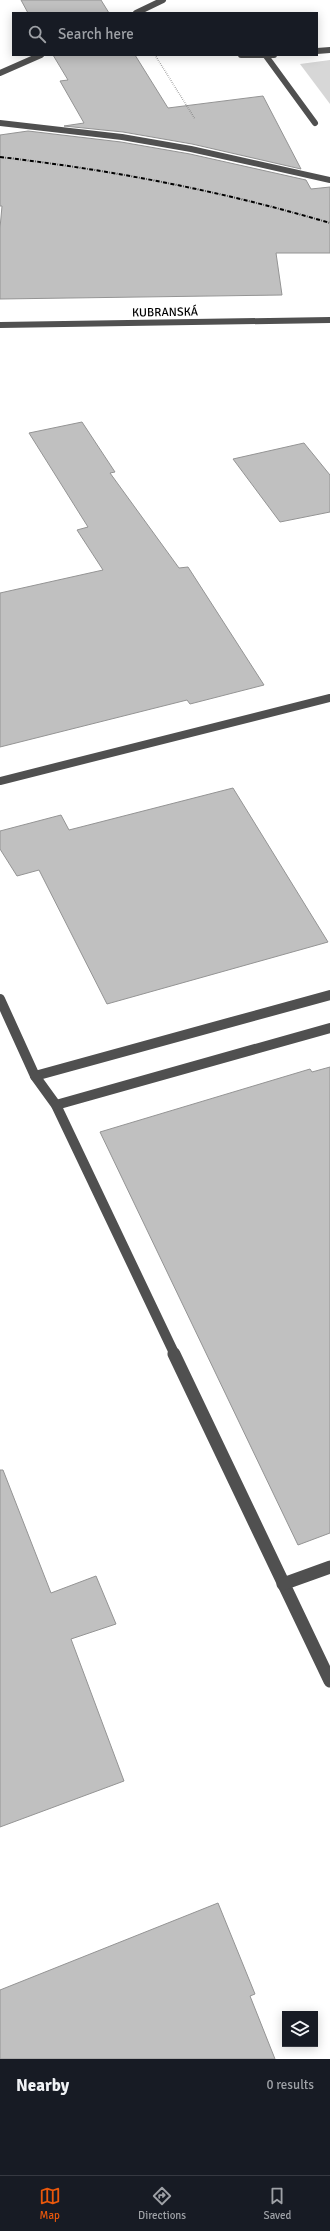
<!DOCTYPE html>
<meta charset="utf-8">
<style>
body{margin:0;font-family:Signika,sans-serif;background:#20242c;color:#f1f3f6}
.controls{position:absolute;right:12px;bottom:12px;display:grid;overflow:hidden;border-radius:0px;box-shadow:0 2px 10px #0003}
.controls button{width:36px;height:36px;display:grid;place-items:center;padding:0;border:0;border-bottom:1px solid #363941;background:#171b24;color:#f1f3f6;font:20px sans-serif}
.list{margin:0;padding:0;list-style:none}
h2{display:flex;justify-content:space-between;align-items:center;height:52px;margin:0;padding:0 16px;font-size:17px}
h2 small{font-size:13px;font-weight:400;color:#9ea1a6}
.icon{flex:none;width:22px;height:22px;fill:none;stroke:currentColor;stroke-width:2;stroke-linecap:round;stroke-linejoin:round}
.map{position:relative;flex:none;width:330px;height:2059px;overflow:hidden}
.search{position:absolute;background:#171b24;box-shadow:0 2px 10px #0003;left:12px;right:12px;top:12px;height:44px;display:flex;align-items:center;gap:10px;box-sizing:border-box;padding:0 14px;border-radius:0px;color:#9ea1a6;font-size:15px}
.sheet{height:116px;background:#171b24}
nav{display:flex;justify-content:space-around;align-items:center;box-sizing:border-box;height:56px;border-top:1px solid #363941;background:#171b24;font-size:11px;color:#9ea1a6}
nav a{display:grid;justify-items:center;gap:2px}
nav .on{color:#ea580c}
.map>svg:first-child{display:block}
.green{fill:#d7d7d7}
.building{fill:#c0c0c0;stroke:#949494}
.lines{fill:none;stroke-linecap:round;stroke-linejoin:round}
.path{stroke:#727272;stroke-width:1.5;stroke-dasharray:0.5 1.5;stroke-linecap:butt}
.minor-far3{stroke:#505050;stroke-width:6}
.minor-far2{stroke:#505050;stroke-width:8}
.minor-far1{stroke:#505050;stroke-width:10}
.minor{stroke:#505050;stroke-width:13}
.rail{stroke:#000;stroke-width:2;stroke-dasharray:4 1.5 0.5 1.5;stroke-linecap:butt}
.labels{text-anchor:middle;stroke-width:3.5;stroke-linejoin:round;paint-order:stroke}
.far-street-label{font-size:12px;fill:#000;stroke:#fff}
</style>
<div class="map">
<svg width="330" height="2059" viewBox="0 0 330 2059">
<rect width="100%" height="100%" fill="#fff"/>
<polygon class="green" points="330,60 330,104 300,64"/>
<g class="building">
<polygon points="21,0 101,0 109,13 28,13"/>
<polygon points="53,55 135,55 168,108 263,96 301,169 192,144 123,132 64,126 84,123 60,81 68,80"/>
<polygon points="28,131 121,142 190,154 306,180 311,189 330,187 330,253 276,253 282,295 0,299 0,228 2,206 0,206 0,135"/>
<polygon points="82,422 115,472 110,473 179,568 188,567 264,685 190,704 187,700 0,747 0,593 103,570 77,530 88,527 29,433"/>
<polygon points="304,443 330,475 330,512 280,522 233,459"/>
<polygon points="233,788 328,942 107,1004 39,870 17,876 0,849 0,831 61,815 69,830"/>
<polygon points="330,1067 330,1533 298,1545 100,1132 310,1069 312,1072"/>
<polygon points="0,1470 3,1470 51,1593 96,1576 116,1624 71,1639 124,1781 0,1827"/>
<polygon points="218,1903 255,1994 250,1996 275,2059 0,2059 0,1990"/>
</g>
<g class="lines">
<polyline class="path" points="155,55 195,119"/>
<g class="minor-far3">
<polyline points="136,13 163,0"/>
<polyline points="317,51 330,50"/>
<polyline points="241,55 274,55"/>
<polyline points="266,56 315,123"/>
<polyline points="0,73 41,55"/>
<polyline points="0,123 122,137 191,149 330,180"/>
<polyline points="0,325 330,320"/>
</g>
<polyline class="minor-far2" points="0,781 330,698"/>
<g class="minor-far1">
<polyline points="0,999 35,1076 330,995"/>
<polyline points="35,1076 56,1105 175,1355"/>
<polyline points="56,1105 330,1028"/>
</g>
<g class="minor">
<polyline points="174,1354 330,1681"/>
<polyline points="283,1584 330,1567"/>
</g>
<path class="rail" d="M0,157C112,170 222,191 330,223"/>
</g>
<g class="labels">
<g class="far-street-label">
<text transform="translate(165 312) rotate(-1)" y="4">KUBRANSKÁ</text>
</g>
</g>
</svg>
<div class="controls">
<button><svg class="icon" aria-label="layers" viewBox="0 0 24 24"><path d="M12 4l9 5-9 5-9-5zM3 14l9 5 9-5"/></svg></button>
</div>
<div class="search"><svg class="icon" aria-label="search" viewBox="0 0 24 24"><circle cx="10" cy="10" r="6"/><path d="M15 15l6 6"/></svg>Search here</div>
</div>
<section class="sheet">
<h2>Nearby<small>0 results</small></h2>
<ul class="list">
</ul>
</section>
<nav>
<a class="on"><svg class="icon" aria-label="map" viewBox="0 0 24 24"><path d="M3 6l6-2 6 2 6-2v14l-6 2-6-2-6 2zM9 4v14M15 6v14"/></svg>Map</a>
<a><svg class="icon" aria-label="directions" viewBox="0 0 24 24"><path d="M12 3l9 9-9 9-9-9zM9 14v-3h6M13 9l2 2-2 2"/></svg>Directions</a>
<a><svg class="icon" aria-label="saved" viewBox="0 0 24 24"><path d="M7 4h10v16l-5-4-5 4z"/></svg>Saved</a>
</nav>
